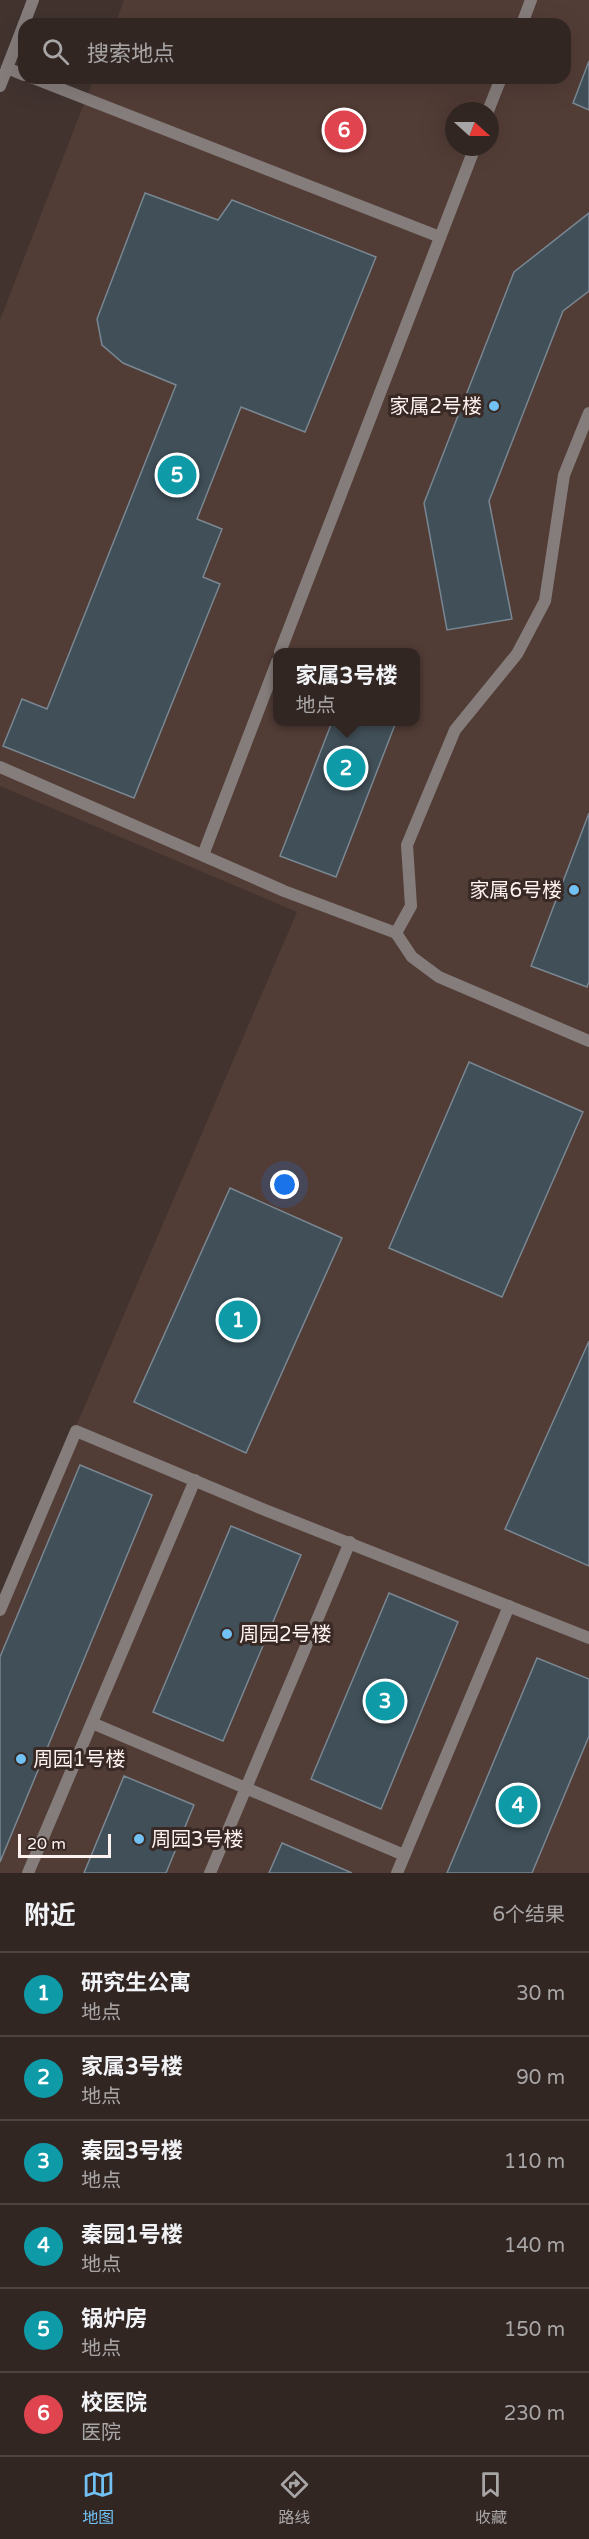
<!DOCTYPE html>
<html lang="zh">
<meta charset="utf-8">
<style>
body{margin:0;font-family:"Varela Round","Noto Sans SC",sans-serif;background:#3d3230;color:#f1f3f6}
.compass{position:absolute;left:445px;top:102px;width:54px;height:54px;border-radius:50%;background:#322623;box-shadow:0 6px 24px #0002;rotate:111deg}
.scale{position:absolute;left:18px;bottom:15px;width:93px;box-sizing:border-box;padding-left:6px;border:3px solid #fdf2ef;border-top:0;font-size:16px;line-height:21px;white-space:nowrap;color:#fdf2ef;-webkit-text-stroke:4px #382925;paint-order:stroke}
.you{position:absolute;left:285px;top:1185px;width:21px;height:21px;margin:-15px;border:4px solid #fff;border-radius:50%;background:#1a73e8;box-shadow:0 0 0 9px #1a73e833}
.badge{display:grid;place-items:center;width:39px;height:39px;border-radius:50%;background:#71c1f4;color:#fff;font-size:20px;font-weight:700}
.pin{position:absolute;translate:-50% -50%;border:3px solid #fff;box-shadow:0 2px 6px #0006}
.popup{position:absolute;left:273px;top:648px;width:147px;height:78px;box-sizing:border-box;display:grid;place-content:center;border-radius:12px;background:#322623;filter:drop-shadow(0 2px 4px #0005);font-size:20px;white-space:nowrap;color:#a8a5a6}
.popup b{font-size:22px;color:#f1f3f6}
.popup::after{content:'';position:absolute;left:50%;top:100%;margin-left:-12px;border:12px solid transparent;border-top-color:#322623}
.list{margin:0;padding:0;list-style:none}
h2{display:flex;justify-content:space-between;align-items:center;height:78px;margin:0;padding:0 24px;font-size:26px}
h2 small{font-size:20px;font-weight:400;color:#a8a5a6}
.list li{display:grid;grid-template-columns:39px 1fr auto;gap:18px;align-items:center;box-sizing:border-box;height:84px;padding:0 24px;border-top:2px solid #4d4341}
.list b{display:block;font-size:22px;white-space:nowrap}
.list p{margin:0;font-size:20px;white-space:nowrap;color:#a8a5a6}
.list em{font-size:20px;font-style:normal;color:#a8a5a6}
.icon{flex:none;width:33px;height:33px;fill:none;stroke:currentColor;stroke-width:2;stroke-linecap:round;stroke-linejoin:round}
.map{position:relative;flex:none;width:589px;height:1873px;overflow:hidden}
.search{position:absolute;background:#322623;box-shadow:0 6px 24px #0002;left:18px;right:18px;top:18px;height:66px;display:flex;align-items:center;gap:15px;box-sizing:border-box;padding:0 21px;border-radius:18px;color:#a8a5a6;font-size:22px}
.sheet{height:582px;background:#322623}
nav{display:flex;justify-content:space-around;align-items:center;box-sizing:border-box;height:84px;border-top:2px solid #4d4341;background:#322623;font-size:16px;color:#a8a5a6}
nav a{display:grid;justify-items:center;gap:3px}
nav .on{color:#71c1f4}
.map>svg:first-child{display:block}
.built{fill:#523c36;fill-rule:evenodd}
.building{fill:#414f58;stroke:#788792;stroke-width:1.5}
.lines{fill:none;stroke-linecap:round;stroke-linejoin:round}
.lane{stroke:#857d7b;stroke-width:12}
.street{stroke:#857d7b;stroke-width:12}
.poi-dot{fill:#71c1f4;stroke:#382925;stroke-width:2}
.labels{text-anchor:middle;stroke-width:6;stroke-linejoin:round;paint-order:stroke}
.poi-label{font-size:20px;fill:#fdf2ef;stroke:#382925;text-anchor:start}
</style>
<div class="map">
<svg width="589" height="1873" viewBox="0 0 589 1873">
<rect width="100%" height="100%" fill="#42332f"/>
<path class="built" d="M124,0H589V1873H0V1603L297,912L0,786V320L94,78H565V24H115ZM454,111H490V147H454ZM277,652H415V722H277Z"/>
<g class="building">
<polygon points="589,61 589,110 573,103"/>
<polygon points="145,193 218,220 232,200 376,257 305,432 241,407 197,519 222,529 203,577 220,584 134,798 3,746 22,699 47,709 176,385 123,363 102,345 97,319"/>
<polygon points="589,213 589,291 563,311 489,501 512,619 447,630 424,503 514,272"/>
<polygon points="332,722 396,722 336,877 280,856"/>
<polygon points="589,813 589,982 587,987 531,966"/>
<polygon points="469,1062 583,1112 502,1297 389,1248"/>
<polygon points="230,1188 342,1238 246,1453 134,1402"/>
<polygon points="589,1341 589,1566 505,1529"/>
<polygon points="80,1465 152,1495 0,1862 0,1657"/>
<polygon points="231,1526 301,1555 223,1741 153,1712"/>
<polygon points="389,1593 458,1622 381,1809 311,1779"/>
<polygon points="537,1658 589,1679 589,1736 532,1873 447,1873"/>
<polygon points="124,1776 194,1805 166,1873 84,1873"/>
<polygon points="282,1843 352,1873 269,1873"/>
</g>
<g class="lines">
<g class="lane">
<polyline points="522,24 531,0"/>
<polyline points="7,68 24,75"/>
<polyline points="33,78 440,237"/>
<polyline points="488,111 501,78"/>
<polyline points="280,652 475,147"/>
<polyline points="0,767 284,891 396,933 412,957 439,977 589,1041"/>
<polyline points="203,855 277,662"/>
<polyline points="396,933 411,906 407,845 455,730 517,654 545,601 564,475 589,413"/>
<polyline points="0,1610 76,1431 265,1510 589,1638"/>
<polyline points="92,1723 404,1855"/>
<polyline points="28,1873 195,1480"/>
<polyline points="210,1873 350,1542"/>
<polyline points="397,1873 509,1606"/>
</g>
<g class="street">
<polyline points="24,24 33,0"/>
<polyline points="0,86 24,24"/>
</g>
</g>
<g class="poi-dot">
<circle cx="494" cy="406" r="6"/>
<circle cx="574" cy="890" r="6"/>
<circle cx="227" cy="1634" r="6"/>
<circle cx="21" cy="1759" r="6"/>
<circle cx="139" cy="1839" r="6"/>
</g>
<g class="labels">
<g class="poi-label">
<text x="482" y="413" text-anchor="end">家属2号楼</text>
<text x="562" y="897" text-anchor="end">家属6号楼</text>
<text x="239" y="1641">周园2号楼</text>
<text x="33" y="1766">周园1号楼</text>
<text x="151" y="1846">周园3号楼</text>
</g>
</g>
</svg>
<svg class="compass" viewBox="-18 -18 36 36"><path d="M0-13l5 13h-10z" fill="#e53935"/><path d="M0 13l5-13h-10z" fill="#a8a5a6"/></svg>
<div class="scale">20 m</div>
<div class="you"></div>
<div class="pin badge" style="left:238px;top:1320px;background:#0f9aa8">1</div>
<div class="pin badge" style="left:346px;top:768px;background:#0f9aa8">2</div>
<div class="popup"><b>家属3号楼</b>地点</div>
<div class="pin badge" style="left:385px;top:1701px;background:#0f9aa8">3</div>
<div class="pin badge" style="left:518px;top:1805px;background:#0f9aa8">4</div>
<div class="pin badge" style="left:177px;top:475px;background:#0f9aa8">5</div>
<div class="pin badge" style="left:344px;top:130px;background:#e0444e">6</div>
<div class="search"><svg class="icon" aria-label="search" viewBox="0 0 24 24"><circle cx="10" cy="10" r="6"/><path d="M15 15l6 6"/></svg>搜索地点</div>
</div>
<section class="sheet">
<h2>附近<small>6个结果</small></h2>
<ul class="list">
<li><span class="badge" style="background:#0f9aa8">1</span><div><b>研究生公寓</b><p>地点</p></div><em>30 m</em></li>
<li><span class="badge" style="background:#0f9aa8">2</span><div><b>家属3号楼</b><p>地点</p></div><em>90 m</em></li>
<li><span class="badge" style="background:#0f9aa8">3</span><div><b>秦园3号楼</b><p>地点</p></div><em>110 m</em></li>
<li><span class="badge" style="background:#0f9aa8">4</span><div><b>秦园1号楼</b><p>地点</p></div><em>140 m</em></li>
<li><span class="badge" style="background:#0f9aa8">5</span><div><b>锅炉房</b><p>地点</p></div><em>150 m</em></li>
<li><span class="badge" style="background:#e0444e">6</span><div><b>校医院</b><p>医院</p></div><em>230 m</em></li>
</ul>
</section>
<nav>
<a class="on"><svg class="icon" aria-label="map" viewBox="0 0 24 24"><path d="M3 6l6-2 6 2 6-2v14l-6 2-6-2-6 2zM9 4v14M15 6v14"/></svg>地图</a>
<a><svg class="icon" aria-label="directions" viewBox="0 0 24 24"><path d="M12 3l9 9-9 9-9-9zM9 14v-3h6M13 9l2 2-2 2"/></svg>路线</a>
<a><svg class="icon" aria-label="saved" viewBox="0 0 24 24"><path d="M7 4h10v16l-5-4-5 4z"/></svg>收藏</a>
</nav>
